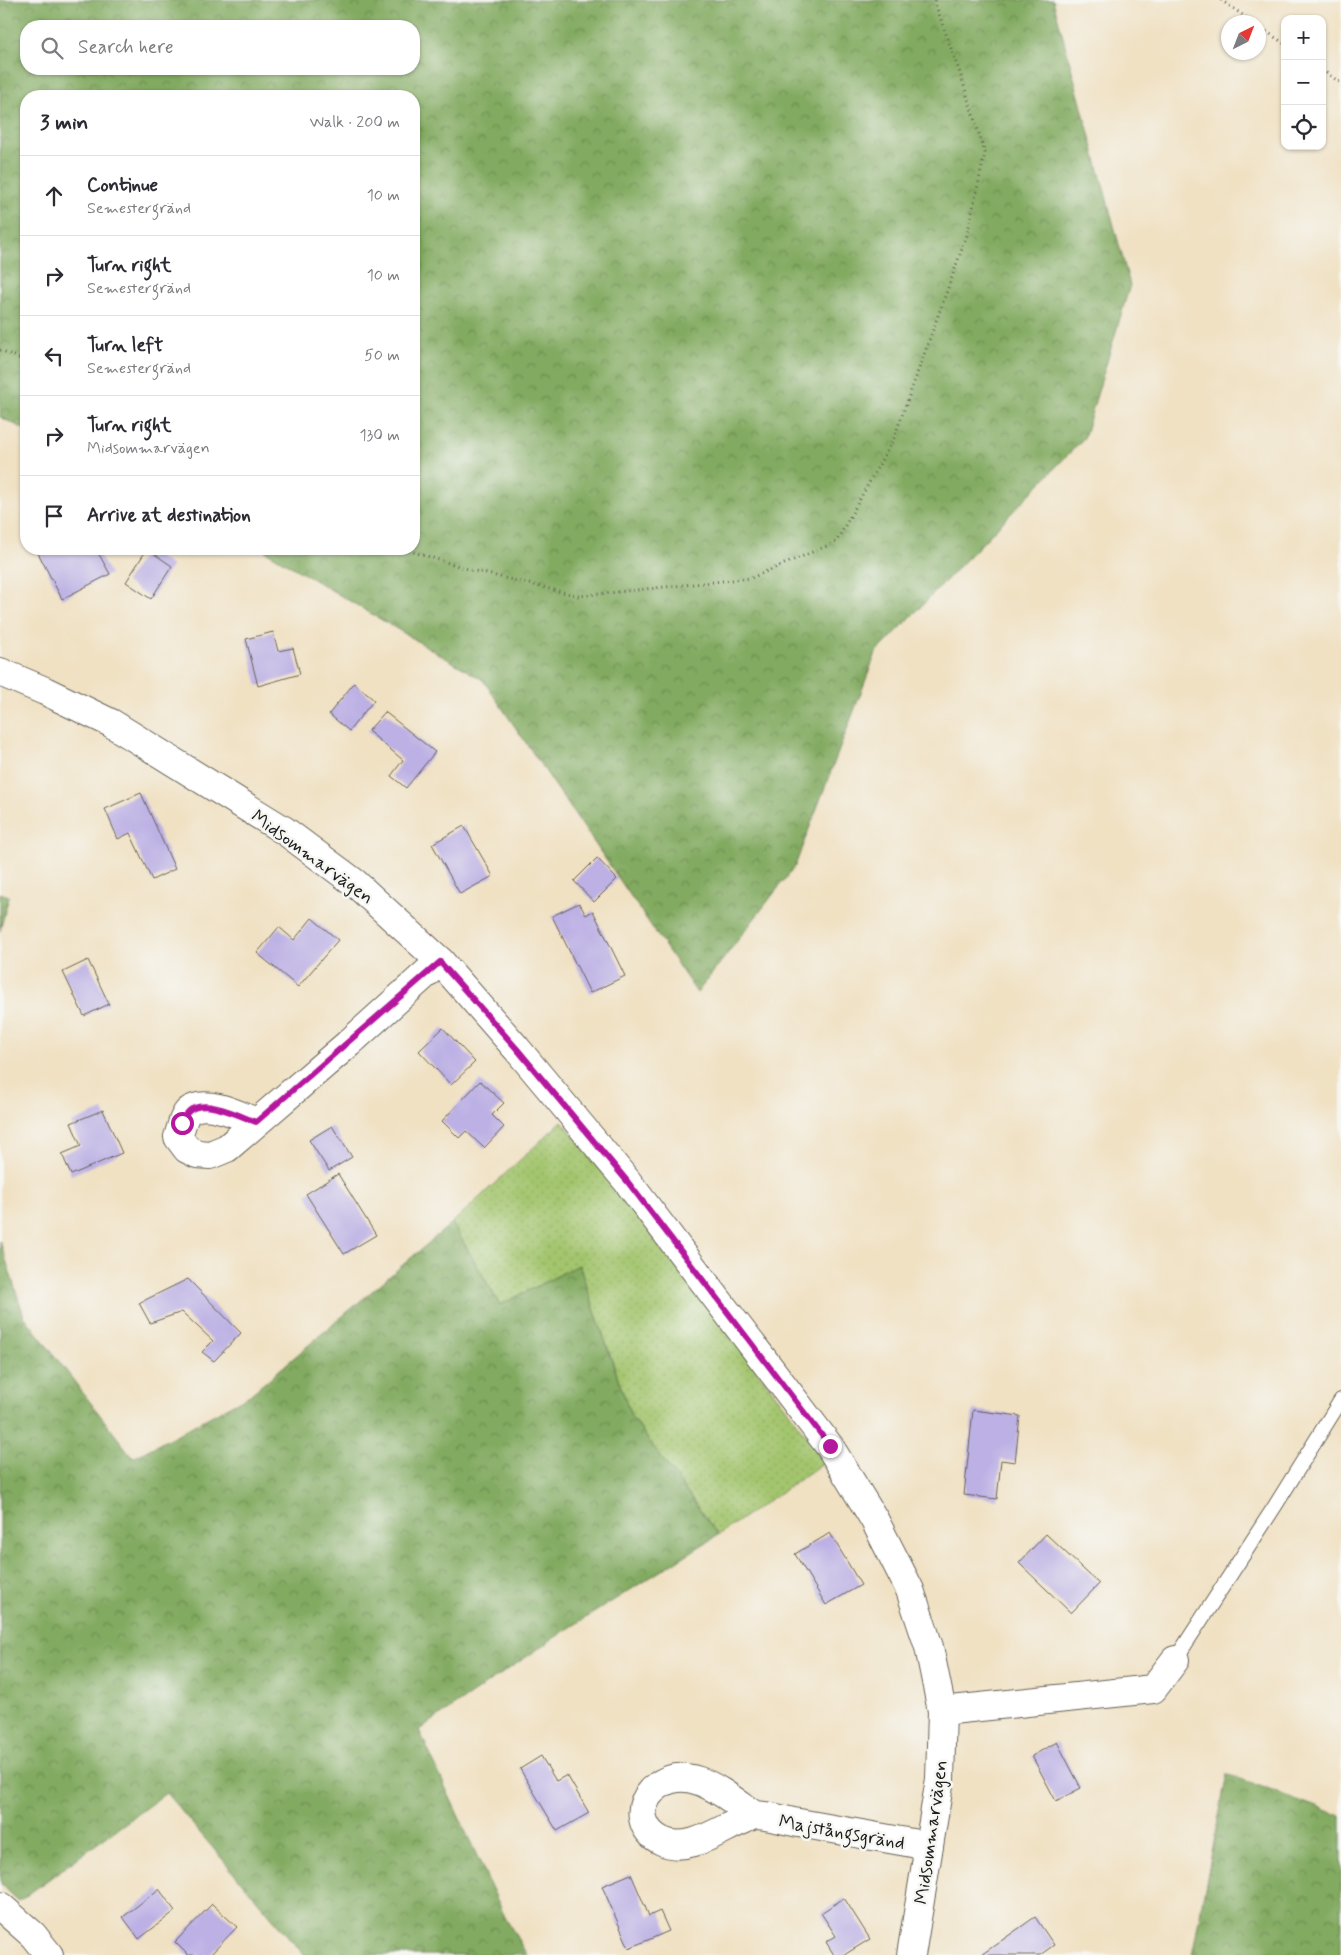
<!DOCTYPE html>
<meta charset="utf-8">
<style>
body{margin:0;font-family:Mynerve,sans-serif;background:#f7f7f7;color:#2b2b33}
.controls{position:absolute;right:15px;top:15px;display:grid;overflow:hidden;border-radius:10px;box-shadow:0 1px 4px #0004}
.controls button{width:45px;height:45px;display:grid;place-items:center;padding:0;border:0;border-bottom:1px solid #e1e1e2;background:#fff;color:#2b2b33;font:25px sans-serif}
.compass{position:absolute;left:1221px;top:15px;width:45px;height:45px;border-radius:50%;background:#fff;box-shadow:0 1px 4px #0004;rotate:42deg}
.stop{position:absolute;width:15px;height:15px;margin:-11px;border:4px solid #b5179e;border-radius:50%;background:#fff}
.stop.end{background:#b5179e;border-color:#fff;box-shadow:0 1px 5px #0008}
.list{margin:0;padding:0;list-style:none}
h2{display:flex;justify-content:space-between;align-items:center;height:65px;margin:0;padding:0 20px;font-size:21px}
h2 small{font-size:16px;font-weight:400;color:#7c7c81}
.list li{display:grid;grid-template-columns:32px 1fr auto;gap:15px;align-items:center;box-sizing:border-box;height:80px;padding:0 20px;border-top:1px solid #e1e1e2}
.list b{display:block;font-size:19px;white-space:nowrap}
.list p{margin:0;font-size:16px;white-space:nowrap;color:#7c7c81}
.list em{font-size:16px;font-style:normal;color:#7c7c81}
.icon{flex:none;width:28px;height:28px;fill:none;stroke:currentColor;stroke-width:2;stroke-linecap:round;stroke-linejoin:round}
.map{position:relative;flex:none;width:1341px;height:1955px;overflow:hidden}
.search{position:absolute;background:#fff;box-shadow:0 1px 4px #0004;left:20px;top:20px;width:400px;height:55px;display:flex;align-items:center;gap:12px;box-sizing:border-box;padding:0 18px;border-radius:20px;color:#7c7c81;font-size:19px}
.panel{position:absolute;background:#fff;box-shadow:0 1px 4px #0004;left:20px;top:90px;width:400px;height:465px;border-radius:20px}
.map>svg:first-child{display:block}
.grass{fill:url(#grass-dots);stroke:#607044}
.forest{fill:url(#forest-crowns);stroke:#4f633e;fill-rule:evenodd}
.building{fill:#bcb0e4}
.lines{fill:none;stroke-linecap:round;stroke-linejoin:round}
.service-casing{stroke:#666156;stroke-width:16}
.minor-casing{stroke:#666156;stroke-width:30}
.path{stroke:#666156;stroke-width:3;stroke-dasharray:1 4;stroke-linecap:butt}
.service{stroke:#fff;stroke-width:14}
.minor{stroke:#fff;stroke-width:28}
.route{stroke:#b5179e;stroke-width:6}
.labels{text-anchor:middle;stroke-width:5;stroke-linejoin:round;paint-order:stroke}
.street-label{font-size:19px;fill:#1c1c1c;stroke:#f6f6f2}
</style>
<div class="map">
<svg width="1341" height="1955" viewBox="0 0 1341 1955">
<defs>
<pattern id="grass-dots" width="8" height="8" patternUnits="userSpaceOnUse" patternTransform="scale(1.25)"><rect width="8" height="8" fill="#a3c56d"/><path d="M2 2h.1M6 6h.1" fill="none" stroke="#8ca95e" stroke-width="1.8" stroke-linecap="round"/></pattern>
<pattern id="forest-crowns" width="20" height="18" patternUnits="userSpaceOnUse" patternTransform="scale(1.25)"><rect width="20" height="18" fill="#82aa60"/><path d="M2 6a3 3 0 1 1 6 0M12 15a3 3 0 1 1 6 0" fill="none" stroke="#6a8a4e"/></pattern>
</defs>
<rect width="100%" height="100%" fill="#f6f6f2"/>
<filter id="ink" filterUnits="userSpaceOnUse"><feTurbulence type="fractalNoise" baseFrequency=".02" numOctaves="2"/><feDisplacementMap in="SourceGraphic" scale="10" xChannelSelector="R" yChannelSelector="G"/><feConvolveMatrix kernelMatrix="1 2 1 2 8 2 1 2 1" color-interpolation-filters="sRGB"/></filter>
<filter id="wash" filterUnits="userSpaceOnUse"><feTurbulence type="fractalNoise" baseFrequency=".0096" numOctaves="4" result="noise"/><feDisplacementMap in="SourceGraphic" scale="20" xChannelSelector="R" yChannelSelector="G"/><feGaussianBlur stdDeviation="1.12" result="paint"/><feColorMatrix in="noise" values="0 0 0 0 0 0 0 0 0 0 0 0 0 0 0 0 0 1.4 0 .05"/><feComposite in="paint" operator="in"/></filter>
<g filter="url(#wash)">
<rect width="100%" height="100%" fill="#f0e1c3"/>
<polygon class="grass" points="562,1121 784,1405 825,1462 718,1535 631,1416 579,1265 500,1305 452,1223"/>
<g class="forest">
<path d="M0,0H1053L1130,285L1084,438L876,653L795,866L697,993L483,680L262,549H414V96H26V430L0,417ZM414,26V69H26V26Z"/>
<polygon points="0,893 9,896 0,931"/>
<polygon points="452,1223 500,1305 579,1265 631,1416 718,1535 563,1632 419,1730 505,1917 527,1955 304,1955 166,1793 19,1901 0,1884 0,1241 24,1316 133,1458 250,1395"/>
<polygon points="1227,1774 1341,1816 1341,1955 1192,1955"/>
</g>
<g id="blocks">
<g class="building">
<polygon points="36,549 96,549 110,574 62,599"/>
<polygon points="147,549 172,566 151,599 126,582"/>
<polygon points="273,632 278,651 293,648 300,674 258,686 246,639"/>
<polygon points="354,683 374,700 349,731 329,714"/>
<polygon points="385,712 435,752 406,788 391,776 403,760 368,731"/>
<polygon points="141,793 175,869 152,880 130,833 118,839 105,809"/>
<polygon points="464,826 493,876 460,894 432,844"/>
<polygon points="597,858 617,879 594,902 574,881"/>
<polygon points="579,903 586,915 593,911 625,976 590,993 552,916"/>
<polygon points="312,918 338,940 298,987 257,953 279,927 294,940"/>
<polygon points="88,960 109,1004 84,1016 63,972"/>
<polygon points="443,1028 475,1062 451,1085 419,1051"/>
<polygon points="480,1081 504,1103 492,1115 504,1127 484,1148 466,1131 459,1138 442,1121"/>
<polygon points="103,1110 122,1153 71,1175 62,1154 81,1146 71,1123"/>
<polygon points="332,1126 352,1157 329,1171 309,1140"/>
<polygon points="338,1174 376,1235 344,1254 306,1194"/>
<polygon points="188,1279 241,1333 214,1361 202,1352 213,1341 182,1312 150,1323 139,1303"/>
<polygon points="973,1410 1020,1416 1015,1462 1001,1460 997,1499 964,1495"/>
<polygon points="830,1533 861,1585 826,1605 795,1554"/>
<polygon points="1046,1534 1099,1584 1071,1613 1019,1563"/>
<polygon points="1057,1742 1081,1788 1056,1801 1032,1756"/>
<polygon points="541,1756 556,1781 567,1775 589,1813 557,1831 520,1769"/>
<polygon points="631,1874 649,1916 660,1911 669,1931 629,1948 602,1886"/>
<polygon points="159,1889 175,1911 139,1939 123,1917"/>
<polygon points="844,1898 870,1939 844,1955 834,1955 826,1942 836,1936 821,1913"/>
<polygon points="212,1904 237,1927 210,1955 188,1955 175,1942"/>
<polygon points="1035,1917 1054,1945 1040,1955 981,1955"/>
</g>
</g>
</g>
<g filter="url(#ink)">
<use href="#blocks" fill-opacity="0" stroke="#666156" stroke-width="1"/>
<g class="lines">
<g class="service-casing">
<polyline id="service" points="1175,1660 1275,1506 1341,1400"/>
</g>
<g class="minor-casing">
<g id="minor">
<polyline points="0,672 45,691 111,723 285,831 355,883 440,961 517,1049 627,1181 830,1447 874,1519 910,1590 929,1647 942,1711 940,1779 911,1955"/>
<path d="M256,1122C239,1115 206,1098 189,1111C183,1116 181,1129 178,1137L187,1149L197,1154L210,1155L227,1148L348,1044L440,961"/>
<polyline points="942,1711 1153,1689 1175,1660"/>
<path d="M754,1815C725,1795 685,1758 652,1791C636,1808 641,1831 662,1841C688,1854 720,1829 743,1820C747,1818 751,1816 754,1815C763,1814 788,1821 799,1823C842,1831 886,1838 929,1846"/>
<polyline points="0,1906 33,1935 49,1955"/>
</g>
</g>
<g class="path">
<polyline points="1221,0 1253,22"/>
<polyline points="1258,26 1285,44"/>
<polyline points="1322,70 1341,83"/>
<polyline points="0,350 26,361"/>
<polyline points="404,549 471,570 579,596 751,578 836,542 894,438 967,235 985,153 962,79 936,6 935,0"/>
</g>
<use href="#service" class="service"/>
<use href="#minor" class="minor"/>
</g>
</g>
<g class="lines" filter="url(#ink)">
<path class="route" d="M182,1123C184,1120 185,1115 188,1112C203,1097 240,1116 256,1122L440,962L517,1049L627,1181L830,1446"/>
</g>
<g class="labels">
<g class="street-label">
<text transform="translate(313 856) rotate(36)" y="7">Midsommarvägen</text>
<text transform="translate(842 1831) rotate(10)" y="7">Majstångsgränd</text>
<text transform="translate(930 1832) rotate(-82)" y="7">Midsommarvägen</text>
</g>
</g>
</svg>
<div class="controls">
<button>+</button>
<button>−</button>
<button><svg class="icon" aria-label="locate" viewBox="0 0 24 24"><circle cx="12" cy="12" r="6"/><path d="M12 2v4M12 18v4M2 12h4M18 12h4"/></svg></button>
</div>
<svg class="compass" viewBox="-18 -18 36 36"><path d="M0-13l5 13h-10z" fill="#e53935"/><path d="M0 13l5-13h-10z" fill="#7c7c81"/></svg>
<div class="stop" style="left:182px;top:1123px"></div>
<div class="stop end" style="left:830px;top:1446px"></div>
<div class="search"><svg class="icon" aria-label="search" viewBox="0 0 24 24"><circle cx="10" cy="10" r="6"/><path d="M15 15l6 6"/></svg>Search here</div>
<section class="panel">
<h2>3 min<small>Walk · 200 m</small></h2>
<ul class="list">
<li><svg class="icon" aria-label="ahead" viewBox="0 0 24 24"><path d="M12 20V5M6 11l6-6 6 6"/></svg><div><b>Continue</b><p>Semestergränd</p></div><em>10 m</em></li>
<li><svg class="icon" aria-label="right" viewBox="0 0 24 24"><path d="M7 20v-9h11M14 6l5 5-5 5"/></svg><div><b>Turn right</b><p>Semestergränd</p></div><em>10 m</em></li>
<li><svg class="icon" aria-label="left" viewBox="0 0 24 24"><path d="M17 20v-9H6M10 6l-5 5 5 5"/></svg><div><b>Turn left</b><p>Semestergränd</p></div><em>50 m</em></li>
<li><svg class="icon" aria-label="right" viewBox="0 0 24 24"><path d="M7 20v-9h11M14 6l5 5-5 5"/></svg><div><b>Turn right</b><p>Midsommarvägen</p></div><em>130 m</em></li>
<li><svg class="icon" aria-label="arrive" viewBox="0 0 24 24"><path d="M6 21V4h12l-3 4 3 4H6"/></svg><div><b>Arrive at destination</b></div></li>
</ul>
</section>
</div>
